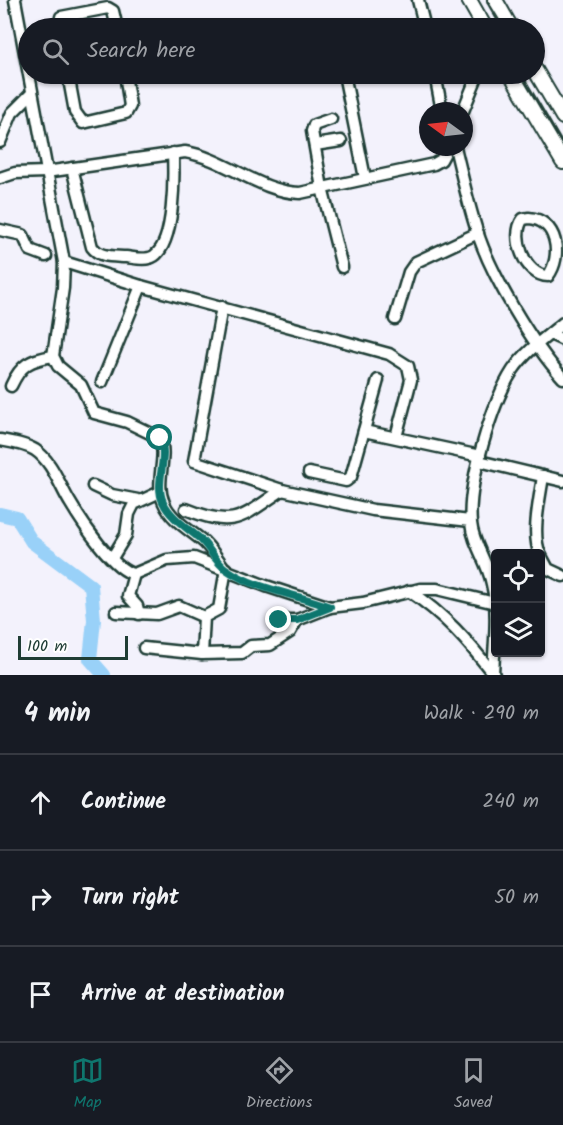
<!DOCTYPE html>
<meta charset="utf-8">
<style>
body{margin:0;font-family:Kalam,sans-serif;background:#20242c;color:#f1f3f6}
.controls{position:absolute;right:18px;bottom:18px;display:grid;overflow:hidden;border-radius:6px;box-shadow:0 2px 4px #0004}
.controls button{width:54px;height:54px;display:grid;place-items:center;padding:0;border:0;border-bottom:2px solid #363941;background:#171b24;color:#f1f3f6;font:30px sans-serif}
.compass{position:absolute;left:419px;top:102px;width:54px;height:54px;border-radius:50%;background:#171b24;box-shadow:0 2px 4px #0004;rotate:285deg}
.scale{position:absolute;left:18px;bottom:15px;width:110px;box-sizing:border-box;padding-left:6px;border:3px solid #1f3d34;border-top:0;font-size:16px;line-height:21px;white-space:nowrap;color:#1f3d34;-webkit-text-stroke:4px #fff;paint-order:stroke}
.stop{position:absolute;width:18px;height:18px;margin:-14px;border:4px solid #0f766e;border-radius:50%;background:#fff}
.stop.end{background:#0f766e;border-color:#fff;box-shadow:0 2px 6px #0008}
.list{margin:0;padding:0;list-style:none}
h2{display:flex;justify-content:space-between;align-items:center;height:78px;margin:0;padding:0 24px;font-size:26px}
h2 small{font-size:20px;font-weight:400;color:#9ea1a6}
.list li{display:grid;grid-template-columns:39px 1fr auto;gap:18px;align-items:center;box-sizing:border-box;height:96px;padding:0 24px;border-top:2px solid #363941}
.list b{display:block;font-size:22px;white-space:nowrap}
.list em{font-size:20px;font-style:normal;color:#9ea1a6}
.icon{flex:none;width:33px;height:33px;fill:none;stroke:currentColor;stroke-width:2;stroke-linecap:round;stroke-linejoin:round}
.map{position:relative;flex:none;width:563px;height:675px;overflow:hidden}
.search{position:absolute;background:#171b24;box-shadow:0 2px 4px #0004;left:18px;right:18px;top:18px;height:66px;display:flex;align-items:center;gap:15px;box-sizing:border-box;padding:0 21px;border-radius:33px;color:#9ea1a6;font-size:22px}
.sheet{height:366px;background:#171b24}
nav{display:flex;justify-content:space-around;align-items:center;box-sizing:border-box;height:84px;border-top:2px solid #363941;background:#171b24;font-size:16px;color:#9ea1a6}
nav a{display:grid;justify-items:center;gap:3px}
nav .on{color:#0f766e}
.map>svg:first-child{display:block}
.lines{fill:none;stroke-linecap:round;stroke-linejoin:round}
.river{stroke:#99d1f8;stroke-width:14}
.minor-casing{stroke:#1f3d34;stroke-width:15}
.major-casing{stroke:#1f3d34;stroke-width:18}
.minor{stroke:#fff;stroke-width:10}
.major{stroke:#fff;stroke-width:14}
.tram{stroke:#1f3d34;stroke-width:1.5}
.route{stroke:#0f766e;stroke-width:8}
</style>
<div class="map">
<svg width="563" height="675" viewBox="0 0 563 675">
<rect width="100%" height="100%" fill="#f3f2fc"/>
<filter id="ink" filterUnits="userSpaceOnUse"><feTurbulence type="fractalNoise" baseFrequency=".0167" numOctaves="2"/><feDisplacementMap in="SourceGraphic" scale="12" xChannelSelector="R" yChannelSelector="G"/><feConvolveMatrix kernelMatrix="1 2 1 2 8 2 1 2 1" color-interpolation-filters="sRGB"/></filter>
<g filter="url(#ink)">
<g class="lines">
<polyline class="river" points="0,514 17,518 32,542 91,586 94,620 90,659 104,675"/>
<g class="minor-casing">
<g id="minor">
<path d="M15,0L64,262L63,288L53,356L58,366L81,385L94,413L127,422L160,438C168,458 154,482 164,503C171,520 190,530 204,542C212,550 218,559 224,568"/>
<polyline points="418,0 425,28"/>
<polyline points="59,28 61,17 108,8 113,11 117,28"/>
<polyline points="68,74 75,112 83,123 126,113 130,106 125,74"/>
<polyline points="344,74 365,178"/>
<polyline points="435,74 442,111"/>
<polyline points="463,111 478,74"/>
<polyline points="331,119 314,125 312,131 322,188 342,267"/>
<polyline points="0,142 12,113 31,94"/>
<polyline points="315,145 341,141"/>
<path d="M455,147C462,175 468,204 477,231C491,275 532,344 563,378"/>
<path d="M72,168L92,247C100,258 114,256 126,257C135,258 146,261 154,256C175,242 174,176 173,153"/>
<path d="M0,178L15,173L46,172L185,152C225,158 259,192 300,193L434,164L441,160L448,147"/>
<path d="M529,218C557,220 563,256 548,276C525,276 510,236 523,219Z"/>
<polyline points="0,230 23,235 30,250 46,256"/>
<polyline points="64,262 141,286 389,354 408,366 411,380 396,437"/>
<polyline points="222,307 194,461 282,490 373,510 470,521"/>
<polyline points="395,319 409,272 416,262 478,233"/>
<polyline points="550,334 563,340"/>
<polyline points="102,382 141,286"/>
<path d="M11,386C21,364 30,360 53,356"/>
<polyline points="364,431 480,456"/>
<path d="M0,440C12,442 25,444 35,450C53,462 60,487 71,504C81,521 114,571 134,574L167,560L194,558L266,586L330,607L363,603L420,589H437L495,603"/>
<polyline points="479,461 563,481"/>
<polyline points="309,473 346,481 351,477 378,380"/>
<polyline points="93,486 112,495 138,500"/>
<path d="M186,509C235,529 241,518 282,490"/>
<path d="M540,554C531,534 540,498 543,476"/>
<polyline points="540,554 548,569 563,576"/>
<polyline points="112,558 126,535 129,514 134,504 160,492"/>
<polyline points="134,574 128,596 137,606 139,614"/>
<path d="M409,591C444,614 468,641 494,675"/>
<polyline points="116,612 157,614 179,606 204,617"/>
<polyline points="279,620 297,620 330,607"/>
<polyline points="144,648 202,654 204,617 219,609 226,569"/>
<polyline points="202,654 242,653 251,646 270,645 290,632 297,620"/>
<path d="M493,675C494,645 499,613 492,584C488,562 473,545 471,523C467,485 492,402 513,370C526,351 545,338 563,323"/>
</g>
</g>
<g class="major-casing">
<g id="major">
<polyline points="469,0 485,28"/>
<polyline points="495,0 511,28"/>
<polyline points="534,68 563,117"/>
<polyline points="511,74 563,162"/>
</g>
</g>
<use href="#minor" class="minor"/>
<use href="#major" class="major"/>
<g class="tram">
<polyline points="487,0 504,28"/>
<polyline points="522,74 563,144"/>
</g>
</g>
</g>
<g class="lines" filter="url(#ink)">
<path class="route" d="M160,438C169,458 154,482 163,502C170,517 186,527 199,538C209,546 215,562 226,569C255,590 297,594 330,607L297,620H279"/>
</g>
</svg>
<div class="controls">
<button><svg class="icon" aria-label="locate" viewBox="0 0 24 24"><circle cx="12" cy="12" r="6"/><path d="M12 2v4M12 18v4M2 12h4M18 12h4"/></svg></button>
<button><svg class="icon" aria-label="layers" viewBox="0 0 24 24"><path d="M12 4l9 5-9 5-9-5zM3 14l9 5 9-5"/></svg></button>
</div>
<svg class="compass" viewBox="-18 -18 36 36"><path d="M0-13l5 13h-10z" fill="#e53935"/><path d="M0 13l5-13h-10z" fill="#9ea1a6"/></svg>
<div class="scale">100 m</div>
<div class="stop" style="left:160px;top:438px"></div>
<div class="stop end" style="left:279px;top:620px"></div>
<div class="search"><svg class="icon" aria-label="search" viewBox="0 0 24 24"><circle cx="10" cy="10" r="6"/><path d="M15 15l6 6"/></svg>Search here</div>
</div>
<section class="sheet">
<h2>4 min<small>Walk · 290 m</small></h2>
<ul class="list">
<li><svg class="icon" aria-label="ahead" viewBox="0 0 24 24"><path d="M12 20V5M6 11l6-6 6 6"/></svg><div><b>Continue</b></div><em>240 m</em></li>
<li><svg class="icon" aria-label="right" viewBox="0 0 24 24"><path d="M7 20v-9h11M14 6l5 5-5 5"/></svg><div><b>Turn right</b></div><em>50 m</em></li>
<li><svg class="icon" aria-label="arrive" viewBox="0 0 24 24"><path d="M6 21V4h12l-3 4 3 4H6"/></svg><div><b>Arrive at destination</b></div></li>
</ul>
</section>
<nav>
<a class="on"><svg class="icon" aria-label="map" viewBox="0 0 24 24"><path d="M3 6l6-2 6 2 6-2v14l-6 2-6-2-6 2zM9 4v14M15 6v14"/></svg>Map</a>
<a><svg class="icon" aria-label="directions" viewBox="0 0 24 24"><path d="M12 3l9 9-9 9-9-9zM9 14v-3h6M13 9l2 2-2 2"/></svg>Directions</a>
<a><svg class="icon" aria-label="saved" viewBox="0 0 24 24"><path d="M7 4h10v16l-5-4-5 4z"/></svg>Saved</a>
</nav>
